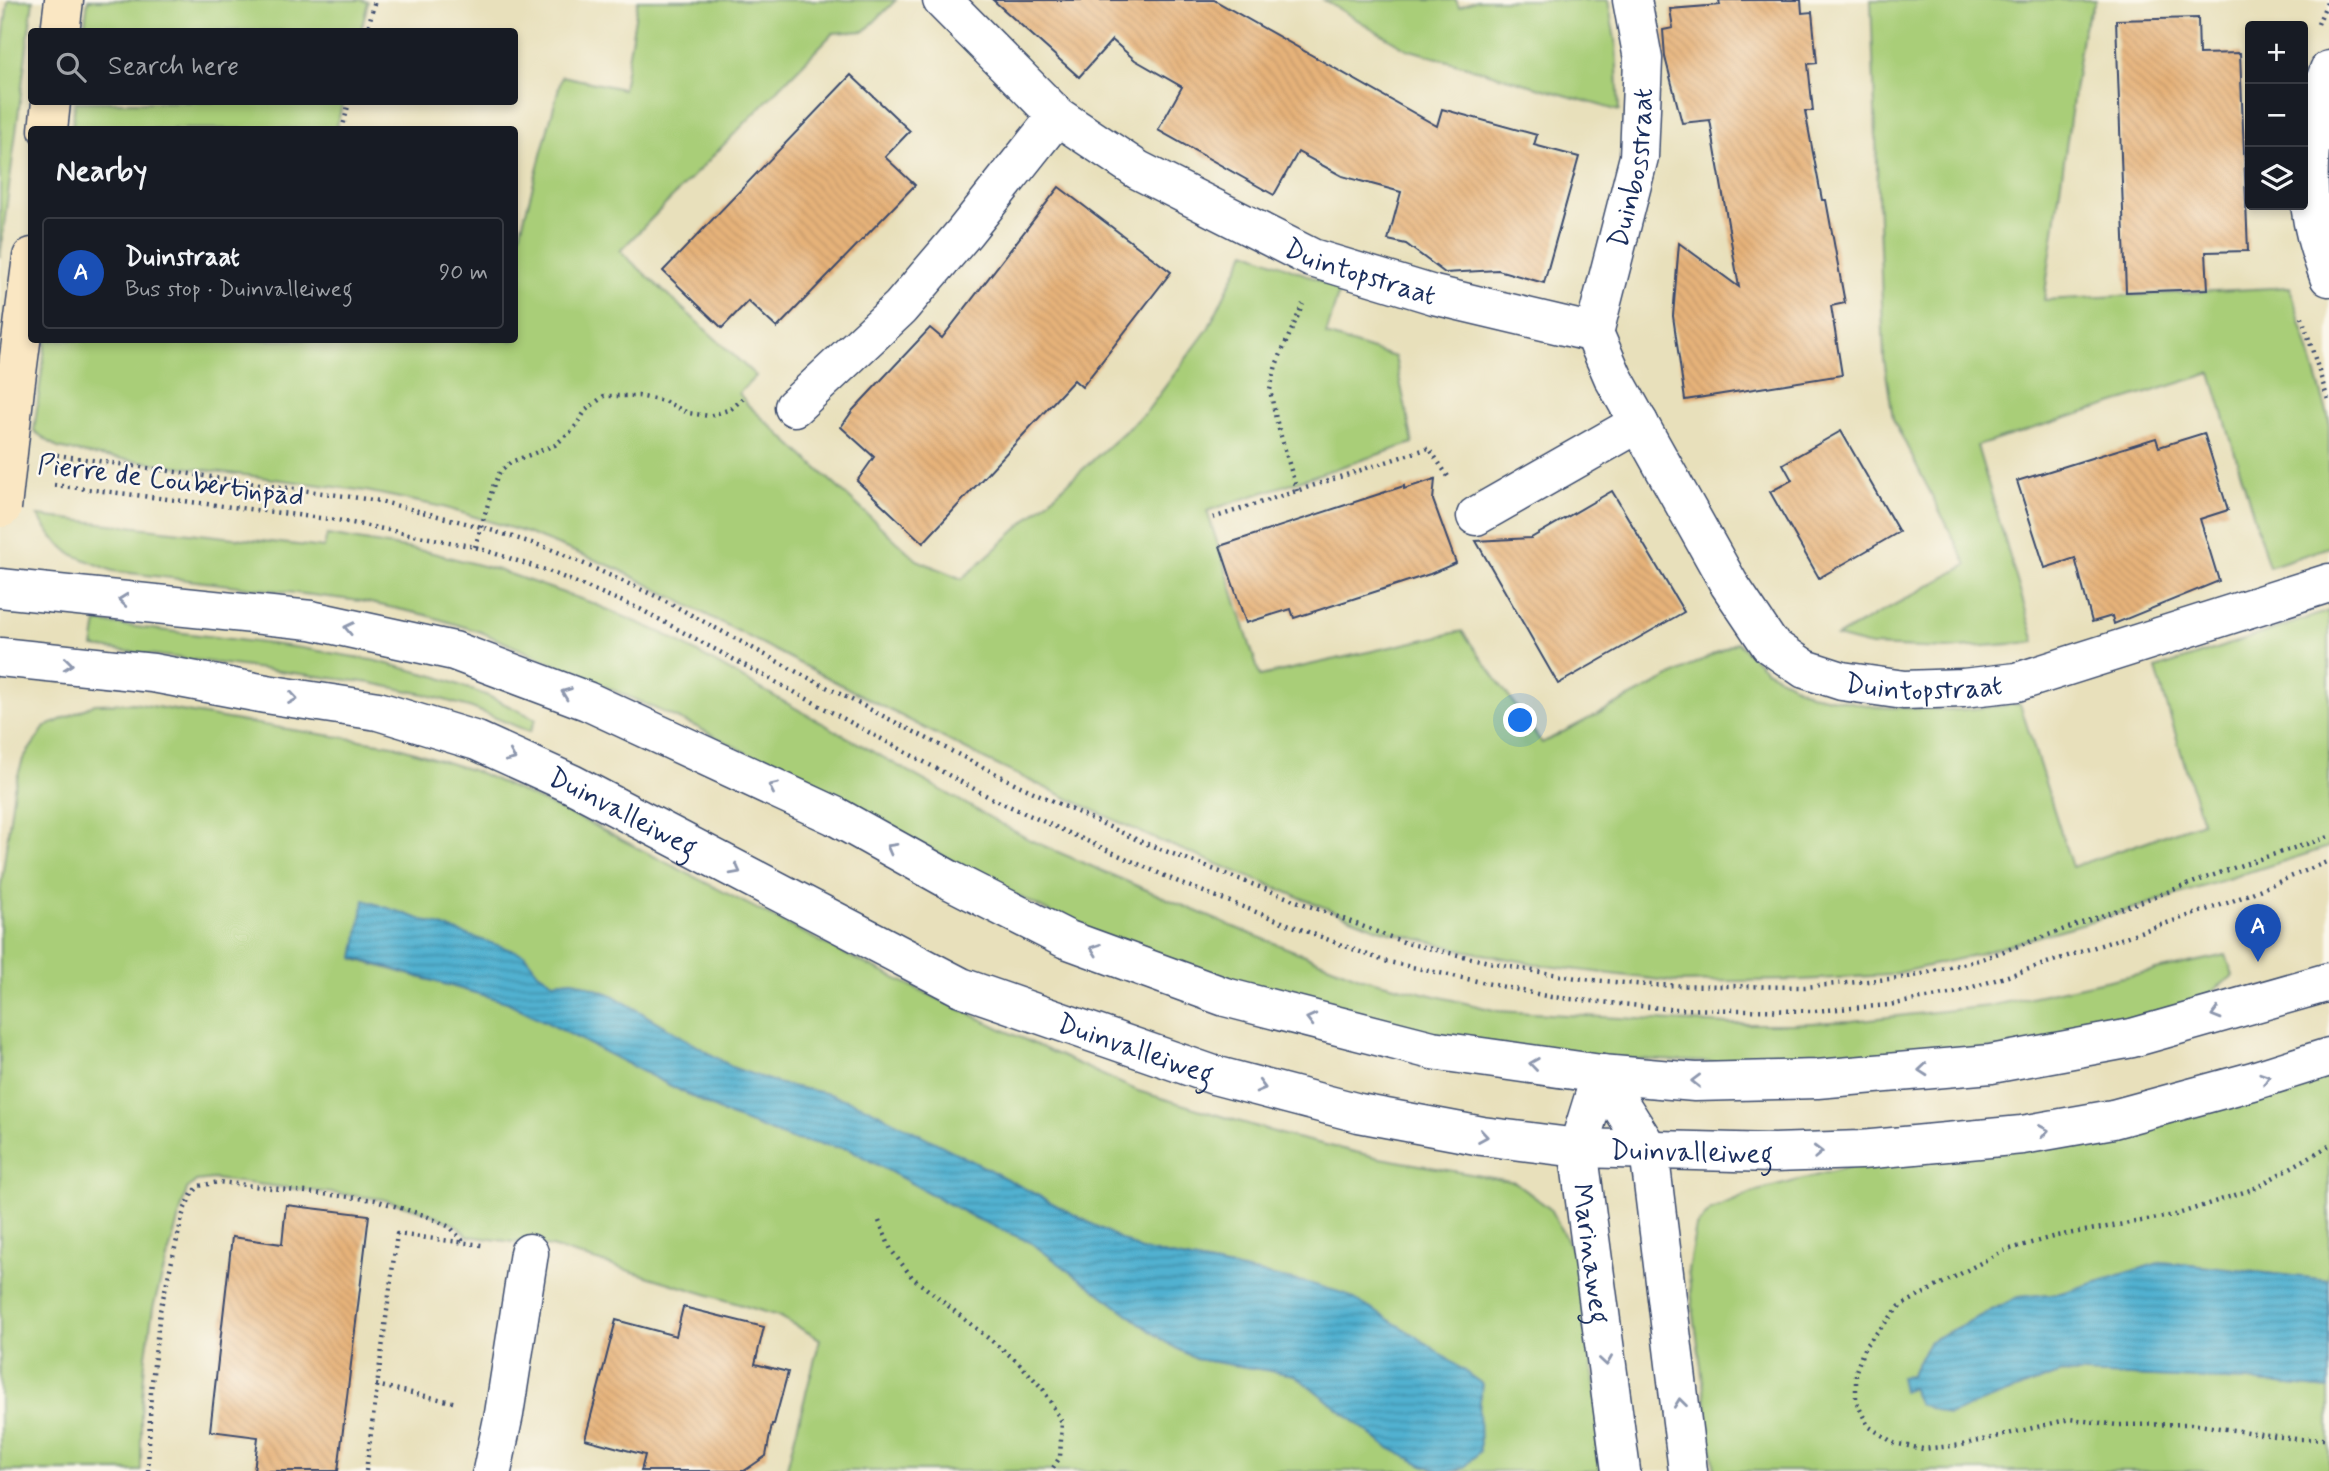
<!DOCTYPE html>
<meta charset="utf-8">
<style>
body{margin:0;font-family:Mynerve,sans-serif;background:#242831;color:#f1f3f6}
.controls{position:absolute;right:21px;top:21px;display:grid;overflow:hidden;border-radius:7px;box-shadow:0 4px 10px #0003}
.controls button{width:63px;height:63px;display:grid;place-items:center;padding:0;border:0;border-bottom:2px solid #363941;background:#171b24;color:#f1f3f6;font:35px sans-serif}
.you{position:absolute;left:1521px;top:721px;width:24px;height:24px;margin:-18px;border:5px solid #fff;border-radius:50%;background:#1a73e8;box-shadow:0 0 0 10px #1a73e833}
.badge{display:grid;place-items:center;width:46px;height:46px;border-radius:50%;background:#c8321e;color:#fff;font-size:23px;font-weight:700}
.pin{position:absolute;translate:-50% -58px;filter:drop-shadow(0 2px 4px #0008)}
.pin::after{content:'';position:absolute;top:37px;width:24px;height:21px;background:inherit;clip-path:polygon(0 0,100% 0,50% 100%)}
.list{margin:0;padding:0;list-style:none}
h2{display:flex;justify-content:space-between;align-items:center;height:91px;margin:0;padding:0 28px;font-size:30px}
h2 small{font-size:23px;font-weight:400;color:#9ea1a6}
.list li{display:grid;grid-template-columns:46px 1fr auto;gap:21px;align-items:center;box-sizing:border-box;height:112px;margin:0 14px 14px;padding:0 14px;border:2px solid #363941;border-radius:7px}
.list b{display:block;font-size:26px;white-space:nowrap}
.list p{margin:0;font-size:23px;white-space:nowrap;color:#9ea1a6}
.list em{font-size:23px;font-style:normal;color:#9ea1a6}
.icon{flex:none;width:38px;height:38px;fill:none;stroke:currentColor;stroke-width:2;stroke-linecap:round;stroke-linejoin:round}
.map{position:relative;flex:none;width:2329px;height:1471px;overflow:hidden}
.search{position:absolute;background:#171b24;box-shadow:0 4px 10px #0003;left:28px;top:28px;width:490px;height:77px;display:flex;align-items:center;gap:18px;box-sizing:border-box;padding:0 24px;border-radius:7px;color:#9ea1a6;font-size:26px}
.panel{position:absolute;background:#171b24;box-shadow:0 4px 10px #0003;left:28px;top:126px;width:490px;height:217px;border-radius:7px}
.map>svg:first-child{display:block}
.grass{fill:#a9ce78;stroke:#627e6b;stroke-width:2}
.water{fill:url(#water-rules);stroke:#367097;stroke-width:2}
.building{fill:url(#building-back-hatch)}
.lines{fill:none;stroke-linecap:round;stroke-linejoin:round}
.minor-casing{stroke:#3a4a6c;stroke-width:41}
.tertiary-casing{stroke:#3a4a6c;stroke-width:41}
.secondary-casing{stroke:#3a4a6c;stroke-width:41}
.path{stroke:#3a4a6c;stroke-width:4.5;stroke-dasharray:2 5;stroke-linecap:butt}
.minor{stroke:#fff;stroke-width:38}
.tertiary{stroke:#fff;stroke-width:38}
.secondary{stroke:#fae7c3;stroke-width:38}
.secondary-bridge-casing{stroke:#3a4a6c;stroke-width:41;stroke-linecap:butt}
.secondary-bridge{stroke:#fae7c3;stroke-width:38}
.oneway{stroke:#8d97ae}
.labels{text-anchor:middle;stroke-width:5;stroke-linejoin:round;paint-order:stroke}
.street-label{font-size:28px;fill:#1b2f5e;stroke:#fbf7ec}
</style>
<div class="map">
<svg width="2329" height="1471" viewBox="0 0 2329 1471">
<defs>
<pattern id="water-rules" width="6" height="5" patternUnits="userSpaceOnUse" patternTransform="scale(1.75)"><rect width="6" height="5" fill="#51b1d0"/><path d="M0 2.5h6" fill="none" stroke="#4290ac"/></pattern>
<pattern id="building-back-hatch" width="6" height="6" patternUnits="userSpaceOnUse" patternTransform="scale(1.75)"><rect width="6" height="6" fill="#e6b279"/><path d="M-1 5l2 2M0 0l6 6M5-1l2 2" fill="none" stroke="#c5996b"/></pattern>
</defs>
<rect width="100%" height="100%" fill="#fbf7ec"/>
<filter id="ink" filterUnits="userSpaceOnUse"><feTurbulence type="fractalNoise" baseFrequency=".0143" numOctaves="2"/><feDisplacementMap in="SourceGraphic" scale="14" xChannelSelector="R" yChannelSelector="G"/><feConvolveMatrix kernelMatrix="1 2 1 2 8 2 1 2 1" color-interpolation-filters="sRGB"/></filter>
<filter id="wash" filterUnits="userSpaceOnUse"><feTurbulence type="fractalNoise" baseFrequency=".00686" numOctaves="4" result="noise"/><feDisplacementMap in="SourceGraphic" scale="28" xChannelSelector="R" yChannelSelector="G"/><feGaussianBlur stdDeviation="1.57" result="paint"/><feColorMatrix in="noise" values="0 0 0 0 0 0 0 0 0 0 0 0 0 0 0 0 0 1.4 0 .05"/><feComposite in="paint" operator="in"/></filter>
<g filter="url(#wash)">
<rect width="100%" height="100%" fill="#e8e0bb"/>
<g class="grass">
<polygon points="8,0 33,0 0,257 0,66"/>
<polygon points="88,0 362,0 368,2 361,31 84,31"/>
<polygon points="638,0 896,0 865,31 833,33 620,251 756,376 739,393 748,405 917,560 962,579 1147,411 1208,329 1246,251 1340,288 1326,335 1395,357 1413,443 1207,511 1260,676 1462,631 1542,743 1737,642 1766,670 1810,694 1876,707 1958,710 2020,704 2072,867 2202,822 2156,669 2329,611 2329,847 2119,913 1967,957 1889,975 1801,980 1676,982 1547,966 1467,951 1378,929 1153,838 986,760 618,569 527,533 443,507 366,491 92,455 58,448 34,431 46,340 514,340 515,253 562,76 623,89"/>
<polygon points="1324,0 1456,0 1459,7 1477,0 1608,0 1616,45 1619,111 1407,49"/>
<polygon points="1871,0 2096,0 2083,29 2044,300 2290,287 2329,419 2329,547 2269,567 2211,373 1977,446 2035,642 1947,649 1871,646 1836,637 1967,565 1893,419 1884,359"/>
<polygon points="75,102 343,102 336,129 72,129"/>
<polygon points="38,516 324,548 327,535 429,552 498,570 592,603 662,633 1030,840 1226,924 1362,978 1498,1011 1726,1024 1792,1024 1852,1021 1989,1006 2226,955 2233,976 2191,1007 2052,1044 1771,1065 1591,1057 1410,1033 1231,984 1070,923 697,727 481,632 426,615 361,601 113,571 71,554 53,538"/>
<polygon points="97,622 301,648 372,660 438,677 488,696 536,719 530,732 472,708 424,694 371,683 93,647"/>
<polygon points="133,703 293,730 393,745 480,773 585,821 849,956 1010,1033 1138,1091 1284,1135 1380,1158 1515,1182 1550,1209 1575,1256 1608,1471 1453,1471 1465,1467 1479,1409 1482,1384 1346,1295 1308,1283 1141,1250 984,1167 829,1094 780,1084 734,1068 612,995 573,980 553,982 538,972 524,954 354,959 507,1002 730,1116 791,1139 849,1149 975,1218 1030,1242 1167,1343 1196,1359 1295,1375 1387,1447 1439,1471 786,1471 820,1339 778,1316 551,1247 468,1236 456,1225 426,1212 382,1199 213,1179 196,1181 187,1189 153,1308 145,1362 141,1411 141,1471 0,1471 0,893 14,788 23,759 45,727 95,704"/>
<polygon points="2329,1067 2329,1280 2162,1262 2061,1293 2018,1297 1930,1341 1910,1376 1911,1388 1948,1415 2061,1373 2249,1381 2329,1389 2329,1471 1715,1471 1688,1270 1696,1226 1711,1210 1757,1191 1845,1168"/>
</g>
<g class="water">
<polygon points="364,900 524,954 538,972 553,982 573,980 612,995 734,1068 780,1084 829,1094 864,1106 984,1167 1141,1250 1308,1283 1346,1294 1416,1336 1482,1384 1479,1409 1480,1451 1465,1467 1453,1471 1439,1471 1423,1465 1387,1447 1295,1375 1196,1359 1167,1343 1030,1242 975,1218 849,1149 791,1139 730,1116 507,1002 354,958"/>
<polygon points="2162,1262 2329,1280 2329,1389 2249,1381 2061,1373 1948,1415 1919,1404 1911,1388 1903,1391 1900,1377 1910,1376 1930,1341 2018,1297 2061,1293"/>
</g>
<g id="blocks">
<g class="building">
<polygon points="993,0 1214,0 1437,126 1442,109 1537,135 1534,145 1579,157 1544,283 1498,270 1445,273 1406,244 1388,240 1401,192 1342,176 1298,152 1274,195 1158,130 1182,87 1135,60 1112,40 1079,77"/>
<polygon points="1719,0 1801,0 1802,13 1812,12 1817,63 1808,64 1813,111 1805,111 1822,200 1826,200 1845,303 1831,306 1842,375 1685,400 1673,316 1679,243 1739,287 1710,120 1682,123 1665,57 1663,30 1673,28 1670,9 1720,5"/>
<polygon points="2198,18 2199,54 2240,53 2248,251 2206,252 2208,289 2126,292 2116,20"/>
<polygon points="851,75 910,131 885,157 915,185 777,328 748,301 722,328 663,271"/>
<polygon points="1059,187 1171,272 1082,387 1074,380 923,543 857,481 874,457 841,427 853,410 930,328 942,338"/>
<polygon points="1841,431 1899,532 1819,578 1770,492 1792,480 1783,464"/>
<polygon points="2204,433 2228,510 2200,519 2219,581 2114,624 2112,616 2092,622 2075,558 2045,568 2017,481 2156,438 2159,447"/>
<polygon points="1435,479 1433,500 1456,563 1430,574 1294,618 1291,609 1246,623 1220,546 1404,486 1404,489"/>
<polygon points="1612,491 1684,612 1558,684 1476,541 1531,538"/>
<polygon points="286,1205 369,1215 338,1471 254,1471 258,1437 210,1431 232,1237 282,1244"/>
<polygon points="683,1307 764,1327 755,1364 788,1372 774,1424 772,1424 766,1456 744,1471 641,1471 645,1455 585,1439 616,1320 676,1336"/>
</g>
</g>
</g>
<g filter="url(#ink)">
<use href="#blocks" fill-opacity="0" stroke="#3a4a6c" stroke-width="2"/>
<g class="lines">
<g class="minor-casing">
<g id="minor">
<path id="s1" d="M942,0L1057,116L1138,170L1312,258L1434,295L1594,333L1613,377L1729,584L1770,645L1805,669L1842,681L1904,690L1963,688L2017,682L2329,583"/>
<path d="M2329,70C2309,120 2302,183 2316,236C2319,250 2325,264 2329,277"/>
<path id="s2" d="M1594,333L1639,157L1643,59L1632,0"/>
<polyline points="794,407 900,308 964,233 1057,116"/>
<polyline points="1476,516 1639,423"/>
<polyline points="492,1471 504,1414 529,1253"/>
</g>
</g>
<g class="tertiary-casing">
<g id="tertiary">
<polyline points="0,588 311,620 454,651 587,701 835,816 948,879 1066,939 1225,997 1432,1050 1601,1074 1695,1082 1817,1079 1991,1064 2132,1038 2329,982"/>
<path id="s3" d="M0,657L153,673L266,694L378,711L477,741L572,784L961,987L1214,1075L1359,1113L1482,1136L1578,1148L1774,1153L1861,1150L2022,1135L2113,1119L2253,1081L2329,1057"/>
<polyline points="1601,1074 1649,1150 1688,1471"/>
<path id="s4" d="M1601,1074L1578,1148L1621,1471"/>
</g>
</g>
<g class="secondary-casing">
<g id="secondary">
<polyline points="60,32 64,0"/>
<polyline points="48,130 51,102"/>
<polyline points="15,388 32,257"/>
</g>
</g>
<g class="path">
<polyline points="2318,24 2328,0"/>
<polyline points="367,32 375,0"/>
<polyline points="342,130 349,102"/>
<polyline points="2302,317 2329,403"/>
<polyline points="57,455 379,501 481,527 551,549 660,598 795,671 1016,784 1142,842 1406,943 1515,968 1583,979 1646,985 1805,987 1910,977 1982,959 2250,862 2329,837"/>
<polyline points="54,485 337,520 475,547 548,571 640,609 991,798 1183,884 1384,961 1551,997 1670,1009 1814,1011 1889,1005 1954,993 2008,976 2230,902 2329,861"/>
<polyline points="1297,491 1276,419 1270,390 1276,365 1303,304"/>
<polyline points="1213,518 1429,448 1449,478"/>
<polyline points="475,547 494,484 500,472 511,462 555,445 573,430 586,410 604,396 638,396 664,401 688,413 709,416 731,409 746,396"/>
<polyline points="2329,1146 2253,1189 2175,1215 2056,1236 2003,1251 1900,1306 1865,1346 1856,1371 1856,1401 1868,1426 1894,1443 1923,1449 1962,1445 2070,1419 2117,1425 2191,1424 2296,1439 2329,1439"/>
<polyline points="879,1221 891,1250 912,1277 1018,1362 1043,1389 1062,1422 1060,1457 1051,1471"/>
<polyline points="376,1385 457,1403"/>
<polyline points="148,1471 151,1391 160,1311 184,1210 192,1194 199,1186 219,1182 375,1200 424,1215 450,1227 463,1241"/>
<polyline points="366,1471 397,1234 482,1245"/>
</g>
<use href="#minor" class="minor"/>
<use href="#tertiary" class="tertiary"/>
<use href="#secondary" class="secondary"/>
<g class="secondary-bridge-casing">
<polyline id="secondary-bridge" points="2,508 15,388"/>
</g>
<use href="#secondary-bridge" class="secondary-bridge"/>
</g>
<defs><path id="oneway-chevron" d="M-2-3.5L2.5 0L-2 3.5" fill="none" stroke-width="1.6" stroke-linecap="round" stroke-linejoin="round" transform="scale(1.75)"/></defs>
<g class="oneway">
<use href="#oneway-chevron" transform="translate(123 600) rotate(-174)"/>
<use href="#oneway-chevron" transform="translate(349 628) rotate(-168)"/>
<use href="#oneway-chevron" transform="translate(68 664) rotate(6)"/>
<use href="#oneway-chevron" transform="translate(566 693) rotate(-159)"/>
<use href="#oneway-chevron" transform="translate(293 698) rotate(9)"/>
<use href="#oneway-chevron" transform="translate(511 757) rotate(24)"/>
<use href="#oneway-chevron" transform="translate(773 787) rotate(-155)"/>
<use href="#oneway-chevron" transform="translate(891 848) rotate(-151)"/>
<use href="#oneway-chevron" transform="translate(736 870) rotate(28)"/>
<use href="#oneway-chevron" transform="translate(1095 949) rotate(-160)"/>
<use href="#oneway-chevron" transform="translate(2216 1014) rotate(164)"/>
<use href="#oneway-chevron" transform="translate(1311 1019) rotate(-166)"/>
<use href="#oneway-chevron" transform="translate(1534 1064) rotate(-172)"/>
<use href="#oneway-chevron" transform="translate(1923 1070) rotate(175)"/>
<use href="#oneway-chevron" transform="translate(2265 1078) rotate(-18)"/>
<use href="#oneway-chevron" transform="translate(1696 1081) rotate(-179)"/>
<use href="#oneway-chevron" transform="translate(1261 1087) rotate(15)"/>
<use href="#oneway-chevron" transform="translate(2044 1131) rotate(-10)"/>
<use href="#oneway-chevron" transform="translate(1483 1136) rotate(9)"/>
<use href="#oneway-chevron" transform="translate(1818 1152) rotate(-2)"/>
<use href="#oneway-chevron" transform="translate(1606 1361) rotate(82)"/>
<use href="#oneway-chevron" transform="translate(1680 1403) rotate(-97)"/>
</g>
</g>
<g class="labels">
<g class="street-label">
<text dy="10" stroke="none"><textPath href="#s2" startOffset="170">Duinbosstraat</textPath></text>
<text dy="10" stroke="none"><textPath href="#s1" startOffset="506">Duintopstraat</textPath></text>
<text transform="translate(171 479) rotate(7)" y="10">Pierre de Coubertinpad</text>
<text dy="10" stroke="none"><textPath href="#s1" startOffset="1270">Duintopstraat</textPath></text>
<text dy="10" stroke="none"><textPath href="#s3" startOffset="648">Duinvalleiweg</textPath></text>
<text dy="10" stroke="none"><textPath href="#s3" startOffset="1214">Duinvalleiweg</textPath></text>
<text dy="10" stroke="none"><textPath href="#s3" startOffset="1782">Duinvalleiweg</textPath></text>
<text dy="10" stroke="none"><textPath href="#s4" startOffset="184">Marinaweg</textPath></text>
</g>
</g>
</svg>
<div class="controls">
<button>+</button>
<button>−</button>
<button><svg class="icon" aria-label="layers" viewBox="0 0 24 24"><path d="M12 4l9 5-9 5-9-5zM3 14l9 5 9-5"/></svg></button>
</div>
<div class="you"></div>
<div class="pin badge" style="left:2258px;top:962px;background:#1a4fb4">A</div>
<div class="search"><svg class="icon" aria-label="search" viewBox="0 0 24 24"><circle cx="10" cy="10" r="6"/><path d="M15 15l6 6"/></svg>Search here</div>
<section class="panel">
<h2>Nearby<small></small></h2>
<ul class="list">
<li><span class="badge" style="background:#1a4fb4">A</span><div><b>Duinstraat</b><p>Bus stop · Duinvalleiweg</p></div><em>90 m</em></li>
</ul>
</section>
</div>
